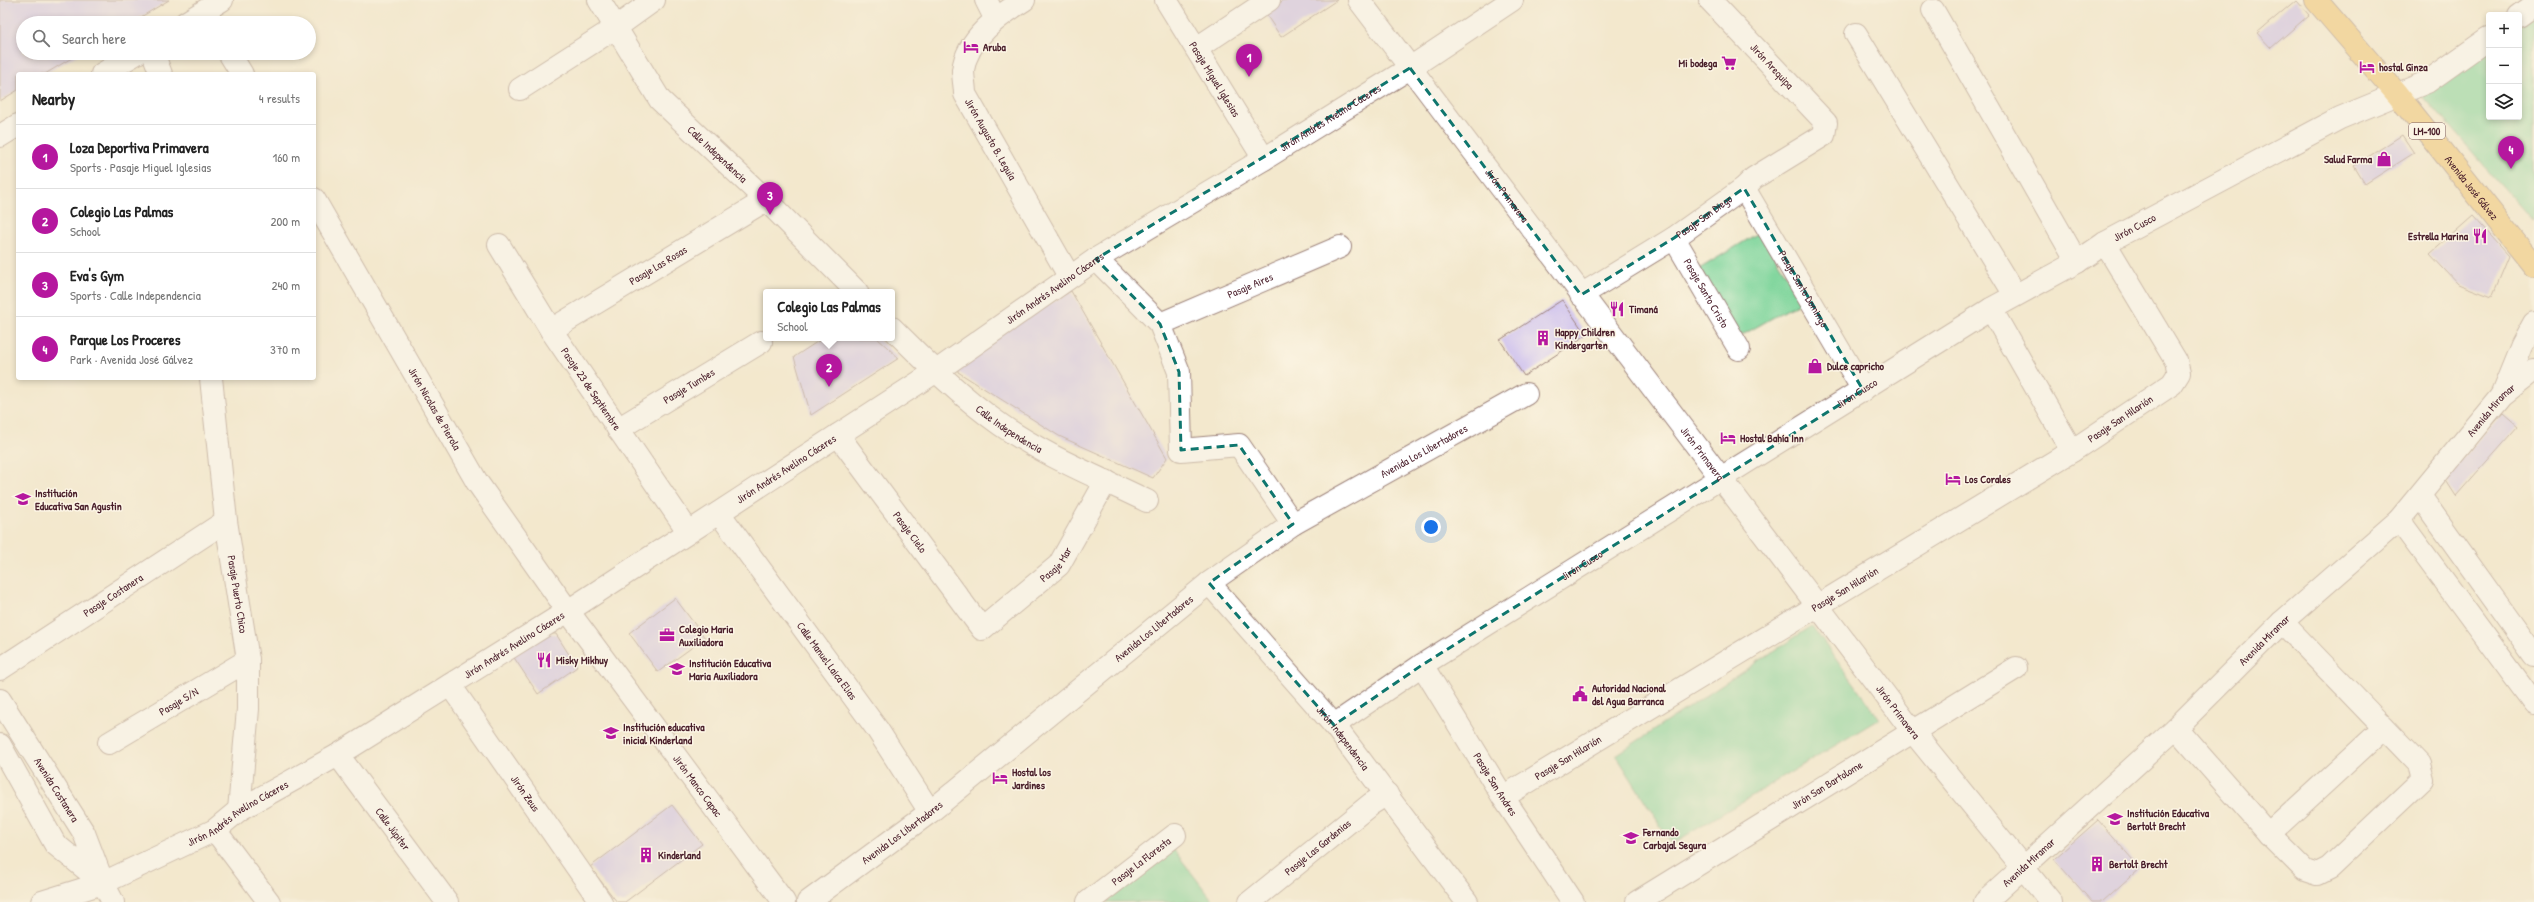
<!DOCTYPE html>
<meta charset="utf-8">
<style>
body{margin:0;font-family:"Patrick Hand",sans-serif;background:#f6f6f6;color:#222}
.controls{position:absolute;right:12px;top:12px;display:grid;overflow:hidden;border-radius:4px;box-shadow:0 2px 6px #0003}
.controls button{width:36px;height:36px;display:grid;place-items:center;padding:0;border:0;border-bottom:1px solid #e0e0e0;background:#fff;color:#222;font:20px sans-serif}
.you{position:absolute;left:1431px;top:527px;width:14px;height:14px;margin:-10px;border:3px solid #fff;border-radius:50%;background:#1a73e8;box-shadow:0 0 0 6px #1a73e833}
.badge{display:grid;place-items:center;width:26px;height:26px;border-radius:50%;background:#b5179e;color:#fff;font-size:13px;font-weight:700}
.pin{position:absolute;translate:-50% -33px;filter:drop-shadow(0 1px 2px #0008)}
.pin::after{content:'';position:absolute;top:21px;width:14px;height:12px;background:inherit;clip-path:polygon(0 0,100% 0,50% 100%)}
.popup{position:absolute;left:763px;top:289px;width:132px;height:52px;box-sizing:border-box;display:grid;place-content:center;border-radius:4px;background:#fff;filter:drop-shadow(0 1px 3px #0005);font-size:13px;white-space:nowrap;color:#767676}
.popup b{font-size:15px;color:#222}
.popup::after{content:'';position:absolute;left:50%;top:100%;margin-left:-8px;border:8px solid transparent;border-top-color:#fff}
.list{margin:0;padding:0;list-style:none}
h2{display:flex;justify-content:space-between;align-items:center;height:52px;margin:0;padding:0 16px;font-size:17px}
h2 small{font-size:13px;font-weight:400;color:#767676}
.list li{display:grid;grid-template-columns:26px 1fr auto;gap:12px;align-items:center;box-sizing:border-box;height:64px;padding:0 16px;border-top:1px solid #e0e0e0}
.list b{display:block;font-size:15px;white-space:nowrap}
.list p{margin:0;font-size:13px;white-space:nowrap;color:#767676}
.list em{font-size:13px;font-style:normal;color:#767676}
.icon{flex:none;width:22px;height:22px;fill:none;stroke:currentColor;stroke-width:2;stroke-linecap:round;stroke-linejoin:round}
.map{position:relative;flex:none;width:2534px;height:902px;overflow:hidden}
.search{position:absolute;background:#fff;box-shadow:0 2px 6px #0003;left:16px;top:16px;width:300px;height:44px;display:flex;align-items:center;gap:10px;box-sizing:border-box;padding:0 14px;border-radius:22px;color:#767676;font-size:15px}
.panel{position:absolute;background:#fff;box-shadow:0 2px 6px #0003;left:16px;top:72px;width:300px;height:308px;border-radius:4px}
.map>svg:first-child{display:block}
.green{fill:#7ad49a;stroke:#627a62}
.building{fill:#c8baf0}
.lines{fill:none;stroke-linecap:round;stroke-linejoin:round}
.minor-casing{stroke:#9e847c;stroke-width:24}
.tertiary-casing{stroke:#9e847c;stroke-width:24}
.primary-casing{stroke:#9e847c;stroke-width:24}
.minor{stroke:#fff;stroke-width:22}
.tertiary{stroke:#fff;stroke-width:22}
.primary{stroke:#f2c36a;stroke-width:22}
.marked{fill:none;stroke:#0f766e;stroke-width:3;stroke-dasharray:8 5;stroke-linejoin:round}
.labels{text-anchor:middle;stroke-width:3;stroke-linejoin:round;paint-order:stroke}
.shield{fill:#fcf5e5;stroke:#7f5f63;stroke-width:1}
.shield-label{font-size:10px;font-weight:bold;fill:#4a1f2b}
.poi-label{font-size:11px;font-weight:bold;fill:#4a1f2b;stroke:#fcf5e5;text-anchor:start}
.street-label{font-size:11px;fill:#4a1f2b;stroke:#fcf5e5}
</style>
<div class="map">
<svg width="2534" height="902" viewBox="0 0 2534 902">
<rect width="100%" height="100%" fill="#fcf5e5"/>
<filter id="ink" filterUnits="userSpaceOnUse"><feTurbulence type="fractalNoise" baseFrequency=".025" numOctaves="2"/><feDisplacementMap in="SourceGraphic" scale="8" xChannelSelector="R" yChannelSelector="G"/><feConvolveMatrix kernelMatrix="1 2 1 2 8 2 1 2 1" color-interpolation-filters="sRGB"/></filter>
<filter id="wash" filterUnits="userSpaceOnUse"><feTurbulence type="fractalNoise" baseFrequency=".012" numOctaves="4" result="noise"/><feDisplacementMap in="SourceGraphic" scale="16" xChannelSelector="R" yChannelSelector="G"/><feGaussianBlur stdDeviation="0.9" result="paint"/><feColorMatrix in="noise" values="0 0 0 0 0 0 0 0 0 0 0 0 0 0 0 0 0 1.4 0 .05"/><feComposite in="paint" operator="in"/></filter>
<g filter="url(#wash)">
<rect width="100%" height="100%" fill="#f3e8cd"/>
<g class="green">
<polygon points="2534,15 2534,222 2422,95 2489,47 2489,117 2519,117 2519,26"/>
<polygon points="1760,232 1802,301 1739,337 1699,269"/>
<polygon points="1812,626 1879,719 1672,844 1616,755"/>
<polygon points="1174,850 1214,902 1106,902"/>
</g>
<g id="blocks">
<g class="building">
<polygon points="0,0 169,0 131,23 23,23 23,53 80,53 45,74 18,74 18,90 0,101"/>
<polygon points="1284,0 1337,0 1281,37 1265,13"/>
<polygon points="2296,0 2309,15 2271,48 2257,33"/>
<polygon points="2402,135 2414,153 2365,184 2354,166"/>
<polygon points="2473,216 2509,256 2492,297 2458,284 2430,254"/>
<polygon points="1071,291 1167,458 1153,478 1059,436 958,372 958,359"/>
<polygon points="1562,300 1586,335 1524,376 1500,340"/>
<polygon points="823,338 877,338 899,358 811,415 794,357"/>
<polygon points="2503,413 2518,426 2456,496 2445,479"/>
<polygon points="675,598 705,638 658,672 629,633"/>
<polygon points="542,633 556,634 577,667 538,694 511,653"/>
<polygon points="672,805 702,844 625,902 617,902 590,867"/>
<polygon points="2098,820 2140,868 2102,902 2092,902 2054,859"/>
</g>
</g>
</g>
<g filter="url(#ink)">
<use href="#blocks" fill-opacity="0" stroke="#9e847c" stroke-width="1"/>
<g class="lines">
<g class="minor-casing">
<g id="minor">
<path id="s1" d="M599,0L660,100L766,200L857,292"/>
<polyline points="986,0 995,18"/>
<path id="s2" d="M1024,0C1000,15 967,38 963,70C963,78 965,87 965,94L1069,276"/>
<path id="s3" d="M1166,0L1264,159"/>
<path id="s4" d="M1359,0L1914,733L2051,902"/>
<polyline points="1933,10 2077,262"/>
<polyline points="2519,16 2534,5"/>
<polyline points="185,23 222,0"/>
<polyline points="1856,34 2015,295"/>
<polyline points="1197,48 1269,0"/>
<polyline points="153,53 161,74"/>
<polyline points="229,53 242,74"/>
<polyline points="102,74 137,53"/>
<polyline points="520,89 615,28 654,0"/>
<polyline points="0,136 18,125"/>
<path id="s5" d="M1744,188L1863,390"/>
<path id="s6" d="M314,199L477,482L568,611L784,902"/>
<path id="s7" d="M1674,238L1739,349"/>
<path id="s8" d="M499,245L551,330L688,531"/>
<polyline points="1096,259 1160,324 1179,372 1181,450 1239,445 1293,524"/>
<path id="s9" d="M1581,295L1674,238L1744,188L1754,178L1824,135L1826,123L1710,0"/>
<polyline points="1991,309 2072,451"/>
<path id="s10" d="M1160,324L1340,247"/>
<path id="s11" d="M892,328C926,362 961,397 1001,425C1045,456 1098,477 1147,501"/>
<path id="s12" d="M551,330L766,200"/>
<path id="s13" d="M211,378L226,521L248,660V709L239,810"/>
<path id="s14" d="M618,429L761,342"/>
<path id="s15" d="M838,435L982,629L1059,565L1106,481"/>
<polyline points="2420,496 2534,655"/>
<path id="s16" d="M719,513L877,729L930,812"/>
<polyline points="2399,520 2534,703"/>
<path id="s17" d="M1209,583L1334,725L1467,902"/>
<path id="s18" d="M1422,665L1503,797L1573,902"/>
<path id="s19" d="M0,669L226,521"/>
<path id="s20" d="M450,685L601,902"/>
<path id="s21" d="M0,700L84,833L103,883L113,902"/>
<path id="s22" d="M1334,725L1422,665L1991,309L2077,262L2105,243L2340,118L2427,82L2489,38"/>
<polyline points="2176,728 2269,834 2305,870 2317,874 2329,868 2423,779 2419,764 2282,622"/>
<path id="s23" d="M109,743L248,660"/>
<polyline points="0,745 55,844 103,883"/>
<path id="s24" d="M338,755L447,902"/>
<path id="s25" d="M1503,797L2072,451L2172,384L2179,373L2176,361L2105,243"/>
<polyline points="215,830 269,902"/>
<polyline points="2269,834 2384,728"/>
<path id="s26" d="M42,902L103,883L215,830L239,810L338,755L568,611L838,435L935,372L1096,259L1264,159L1410,68L1512,0"/>
<path id="s27" d="M808,902L930,812L1209,583L1293,524L1526,394"/>
<path id="s28" d="M1088,902L1175,835"/>
<path id="s29" d="M1250,902L1371,804L1387,794"/>
<path id="s30" d="M1637,902L2016,668"/>
</g>
</g>
<g class="tertiary-casing">
<g id="tertiary">
<polyline points="2502,394 2522,345 2534,323"/>
<path id="s31" d="M1985,902L2176,728L2282,622L2399,520L2502,395L2534,370"/>
</g>
</g>
<g class="primary-casing">
<g id="primary">
<path id="s32" d="M2316,0L2397,94L2534,266"/>
</g>
</g>
<use href="#minor" class="minor"/>
<use href="#tertiary" class="tertiary"/>
<use href="#primary" class="primary"/>
</g>
</g>
<path d="M0 0H2534V902H0ZM1410,68L1581,295L1674,238L1744,188L1863,390L1422,665L1334,725L1209,583L1293,524L1239,445L1181,450L1179,372L1160,324L1096,259Z" fill="#f3e8cd" fill-opacity=".55" fill-rule="evenodd"/>
<path class="marked" d="M1410,68L1581,295L1674,238L1744,188L1863,390L1422,665L1334,725L1209,583L1293,524L1239,445L1181,450L1179,372L1160,324L1096,259Z"/>
<defs>
<g id="hotel-bare" transform="scale(1.2)"><path d="M-6-4.5h1.5V1H6V5H4.5V3h-9V5H-6ZM-4 0a1.8 1.8 0 1 1 3.6 0ZM.5 0V-2.5h3Q6-2.5 6 0Z" fill="#b5179e" stroke="#fcf5e5" stroke-width="2.5" paint-order="stroke"/></g>
<g id="supermarket-bare" transform="scale(1.2)"><path d="M-6-5.5h2.5l.6 2H6L4.5 2H-2.5L-4.4-4H-6ZM-1.5 3.2a1.3 1.3 0 1 0 .1 0ZM3 3.2a1.3 1.3 0 1 0 .1 0Z" fill="#b5179e" stroke="#fcf5e5" stroke-width="2.5" paint-order="stroke"/></g>
<g id="shop-bare" transform="scale(1.2)"><path d="M-5-2.5h2.3a2.7 3.5 0 0 1 5.4 0H5L5.5 6h-11ZM-1.5-2.5h3a1.5 2.3 0 0 0-3 0Z" fill="#b5179e" stroke="#fcf5e5" stroke-width="2.5" paint-order="stroke"/></g>
<g id="restaurant-bare" transform="scale(1.2)"><path d="M-5-6h1v4h1v-4h1v4h1v-4h1v5L-1.5 .5V6h-2V.5L-5-1ZM5-6V6H3V1.5H1.5Q1.5-4 5-6Z" fill="#b5179e" stroke="#fcf5e5" stroke-width="2.5" paint-order="stroke"/></g>
<g id="building-bare" transform="scale(1.2)"><path d="M-4-6H4V6H1V3H-1V6H-4ZM-2.5-4.3h1.7v1.8h-1.7ZM.8-4.3h1.7v1.8H.8ZM-2.5-1h1.7V.8h-1.7ZM.8-1h1.7V.8H.8Z" fill="#b5179e" stroke="#fcf5e5" stroke-width="2.5" paint-order="stroke"/></g>
<g id="school-bare" transform="scale(1.2)"><path d="M0-5L7-2L0 1L-7-2ZM-4 1L0 2.5L4 1V4Q0 6-4 4Z" fill="#b5179e" stroke="#fcf5e5" stroke-width="2.5" paint-order="stroke"/></g>
<g id="office-bare" transform="scale(1.2)"><path d="M-6-3h4V-5.5h4V-3h4V5H-6ZM-1-4.5V-3h2v-1.5ZM-6 0V1H6V0Z" fill="#b5179e" stroke="#fcf5e5" stroke-width="2.5" paint-order="stroke"/></g>
<g id="civic-bare" transform="scale(1.2)"><path d="M-.6-6.5H3V-4.5H.6V-3L4-1V1h2V6H-6V1h2V-1L-.6-3ZM-1.2 2.5V6h2.4V2.5Z" fill="#b5179e" stroke="#fcf5e5" stroke-width="2.5" paint-order="stroke"/></g>
</defs>
<g fill-rule="evenodd">
<use href="#hotel-bare" x="971" y="47"/>
<use href="#supermarket-bare" x="1729" y="63"/>
<use href="#hotel-bare" x="2367" y="67"/>
<use href="#shop-bare" x="2384" y="159"/>
<use href="#restaurant-bare" x="2480" y="236"/>
<use href="#restaurant-bare" x="1617" y="309"/>
<use href="#building-bare" x="1543" y="338"/>
<use href="#shop-bare" x="1815" y="366"/>
<use href="#hotel-bare" x="1728" y="438"/>
<use href="#hotel-bare" x="1953" y="479"/>
<use href="#school-bare" x="23" y="499"/>
<use href="#office-bare" x="667" y="635"/>
<use href="#restaurant-bare" x="544" y="660"/>
<use href="#school-bare" x="677" y="669"/>
<use href="#civic-bare" x="1580" y="694"/>
<use href="#school-bare" x="611" y="733"/>
<use href="#hotel-bare" x="1000" y="778"/>
<use href="#school-bare" x="2115" y="819"/>
<use href="#school-bare" x="1631" y="838"/>
<use href="#building-bare" x="646" y="855"/>
<use href="#building-bare" x="2097" y="864"/>
</g>
<g class="labels">
<rect class="shield" x="2409" y="123" width="36" height="16" rx="3"/>
<g class="shield-label">
<text x="2427" y="135">LM-100</text>
</g>
<g class="poi-label">
<text x="983" y="51">Aruba</text>
<text x="1717" y="67" text-anchor="end">Mi bodega</text>
<text x="2379" y="71">hostal Ginza</text>
<text x="2372" y="163" text-anchor="end">Salud Farma</text>
<text x="2468" y="240" text-anchor="end">Estrella Marina</text>
<text x="1629" y="313">Timaná</text>
<text x="1555" y="336">Happy Children<tspan x="1555" dy="13">Kindergarten</tspan></text>
<text x="1827" y="370">Dulce capricho</text>
<text x="1740" y="442">Hostal Bahía Inn</text>
<text x="1965" y="483">Los Corales</text>
<text x="35" y="497">Institución<tspan x="35" dy="13">Educativa San Agustin</tspan></text>
<text x="679" y="633">Colegio Maria<tspan x="679" dy="13">Auxiliadora</tspan></text>
<text x="556" y="664">Misky Mikhuy</text>
<text x="689" y="667">Institución Educativa<tspan x="689" dy="13">Maria Auxiliadora</tspan></text>
<text x="1592" y="692">Autoridad Nacional<tspan x="1592" dy="13">del Agua Barranca</tspan></text>
<text x="623" y="731">Institución educativa<tspan x="623" dy="13">inicial Kinderland</tspan></text>
<text x="1012" y="776">Hostal los<tspan x="1012" dy="13">Jardines</tspan></text>
<text x="2127" y="817">Institución Educativa<tspan x="2127" dy="13">Bertolt Brecht</tspan></text>
<text x="1643" y="836">Fernando<tspan x="1643" dy="13">Carbajal Segura</tspan></text>
<text x="658" y="859">Kinderland</text>
<text x="2109" y="868">Bertolt Brecht</text>
</g>
<g class="street-label">
<text transform="translate(1772 66) rotate(47)" y="4">Jirón Arequipa</text>
<text dy="4" stroke="none"><textPath href="#s3" startOffset="93">Pasaje Miguel Iglesias</textPath></text>
<text dy="4" stroke="none"><textPath href="#s26" startOffset="1512">Jirón Andrés Avelino Cáceres</textPath></text>
<text dy="4" stroke="none"><textPath href="#s2" startOffset="172">Jirón Augusto B. Leguía</textPath></text>
<text dy="4" stroke="none"><textPath href="#s1" startOffset="196">Calle Independencia</textPath></text>
<text dy="4" stroke="none"><textPath href="#s32" startOffset="244">Avenida José Gálvez</textPath></text>
<text dy="4" stroke="none"><textPath href="#s4" startOffset="245">Jirón Primavera</textPath></text>
<text dy="4" stroke="none"><textPath href="#s9" startOffset="146">Pasaje San Diego</textPath></text>
<text dy="4" stroke="none"><textPath href="#s22" startOffset="943">Jirón Cusco</textPath></text>
<text dy="4" stroke="none"><textPath href="#s12" startOffset="125">Pasaje Las Rosas</textPath></text>
<text dy="4" stroke="none"><textPath href="#s10" startOffset="98">Pasaje Aires</textPath></text>
<text dy="4" stroke="none"><textPath href="#s26" startOffset="1188">Jirón Andrés Avelino Cáceres</textPath></text>
<text dy="4" stroke="none"><textPath href="#s5" startOffset="117">Pasaje Santo Domingo</textPath></text>
<text dy="4" stroke="none"><textPath href="#s7" startOffset="64">Pasaje Santo Cristo</textPath></text>
<text dy="4" stroke="none"><textPath href="#s14" startOffset="83">Pasaje Tumbes</textPath></text>
<text dy="4" stroke="none"><textPath href="#s8" startOffset="171">Pasaje 23 de Septiembre</textPath></text>
<text dy="4" stroke="none"><textPath href="#s22" startOffset="619">Jirón Cusco</textPath></text>
<text dy="4" stroke="none"><textPath href="#s6" startOffset="242">Jirón Nicolas de Pierola</textPath></text>
<text dy="4" stroke="none"><textPath href="#s31" startOffset="707">Avenida Miramar</textPath></text>
<text dy="4" stroke="none"><textPath href="#s25" startOffset="724">Pasaje San Hilarión</textPath></text>
<text dy="4" stroke="none"><textPath href="#s11" startOffset="155">Calle Independencia</textPath></text>
<text dy="4" stroke="none"><textPath href="#s27" startOffset="765">Avenida Los Libertadores</textPath></text>
<text dy="4" stroke="none"><textPath href="#s4" startOffset="569">Jirón Primavera</textPath></text>
<text dy="4" stroke="none"><textPath href="#s26" startOffset="864">Jirón Andrés Avelino Cáceres</textPath></text>
<text dy="4" stroke="none"><textPath href="#s15" startOffset="121">Pasaje Cielo</textPath></text>
<text dy="4" stroke="none"><textPath href="#s15" startOffset="340">Pasaje Mar</textPath></text>
<text dy="4" stroke="none"><textPath href="#s22" startOffset="295">Jirón Cusco</textPath></text>
<text dy="4" stroke="none"><textPath href="#s25" startOffset="400">Pasaje San Hilarión</textPath></text>
<text dy="4" stroke="none"><textPath href="#s13" startOffset="218">Pasaje Puerto Chico</textPath></text>
<text dy="4" stroke="none"><textPath href="#s19" startOffset="135">Pasaje Costanera</textPath></text>
<text dy="4" stroke="none"><textPath href="#s27" startOffset="441">Avenida Los Libertadores</textPath></text>
<text dy="4" stroke="none"><textPath href="#s31" startOffset="383">Avenida Miramar</textPath></text>
<text dy="4" stroke="none"><textPath href="#s26" startOffset="540">Jirón Andrés Avelino Cáceres</textPath></text>
<text dy="4" stroke="none"><textPath href="#s16" startOffset="183">Calle Manuel Laica Elias</textPath></text>
<text dy="4" stroke="none"><textPath href="#s23" startOffset="81">Pasaje S/N</textPath></text>
<text dy="4" stroke="none"><textPath href="#s4" startOffset="893">Jirón Primavera</textPath></text>
<text dy="4" stroke="none"><textPath href="#s17" startOffset="205">Jirón Independencia</textPath></text>
<text dy="4" stroke="none"><textPath href="#s25" startOffset="76">Pasaje San Hilarión</textPath></text>
<text dy="4" stroke="none"><textPath href="#s18" startOffset="140">Pasaje San Andres</textPath></text>
<text dy="4" stroke="none"><textPath href="#s6" startOffset="702">Jirón Manco Capac</textPath></text>
<text dy="4" stroke="none"><textPath href="#s30" startOffset="223">Jirón San Bartolome</textPath></text>
<text dy="4" stroke="none"><textPath href="#s21" startOffset="106">Avenida Costanera</textPath></text>
<text dy="4" stroke="none"><textPath href="#s20" startOffset="132">Jirón Zeus</textPath></text>
<text dy="4" stroke="none"><textPath href="#s26" startOffset="216">Jirón Andrés Avelino Cáceres</textPath></text>
<text dy="4" stroke="none"><textPath href="#s24" startOffset="92">Calle Júpiter</textPath></text>
<text dy="4" stroke="none"><textPath href="#s27" startOffset="117">Avenida Los Libertadores</textPath></text>
<text dy="4" stroke="none"><textPath href="#s29" startOffset="87">Pasaje Las Gardenias</textPath></text>
<text dy="4" stroke="none"><textPath href="#s28" startOffset="67">Pasaje La Floresta</textPath></text>
<text dy="4" stroke="none"><textPath href="#s31" startOffset="59">Avenida Miramar</textPath></text>
</g>
</g>
</svg>
<div class="controls">
<button>+</button>
<button>−</button>
<button><svg class="icon" aria-label="layers" viewBox="0 0 24 24"><path d="M12 4l9 5-9 5-9-5zM3 14l9 5 9-5"/></svg></button>
</div>
<div class="you"></div>
<div class="pin badge" style="left:1249px;top:77px">1</div>
<div class="pin badge" style="left:829px;top:387px">2</div>
<div class="popup"><b>Colegio Las Palmas</b>School</div>
<div class="pin badge" style="left:770px;top:215px">3</div>
<div class="pin badge" style="left:2511px;top:169px">4</div>
<div class="search"><svg class="icon" aria-label="search" viewBox="0 0 24 24"><circle cx="10" cy="10" r="6"/><path d="M15 15l6 6"/></svg>Search here</div>
<section class="panel">
<h2>Nearby<small>4 results</small></h2>
<ul class="list">
<li><span class="badge">1</span><div><b>Loza Deportiva Primavera</b><p>Sports · Pasaje Miguel Iglesias</p></div><em>160 m</em></li>
<li><span class="badge">2</span><div><b>Colegio Las Palmas</b><p>School</p></div><em>200 m</em></li>
<li><span class="badge">3</span><div><b>Eva's Gym</b><p>Sports · Calle Independencia</p></div><em>240 m</em></li>
<li><span class="badge">4</span><div><b>Parque Los Proceres</b><p>Park · Avenida José Gálvez</p></div><em>370 m</em></li>
</ul>
</section>
</div>
